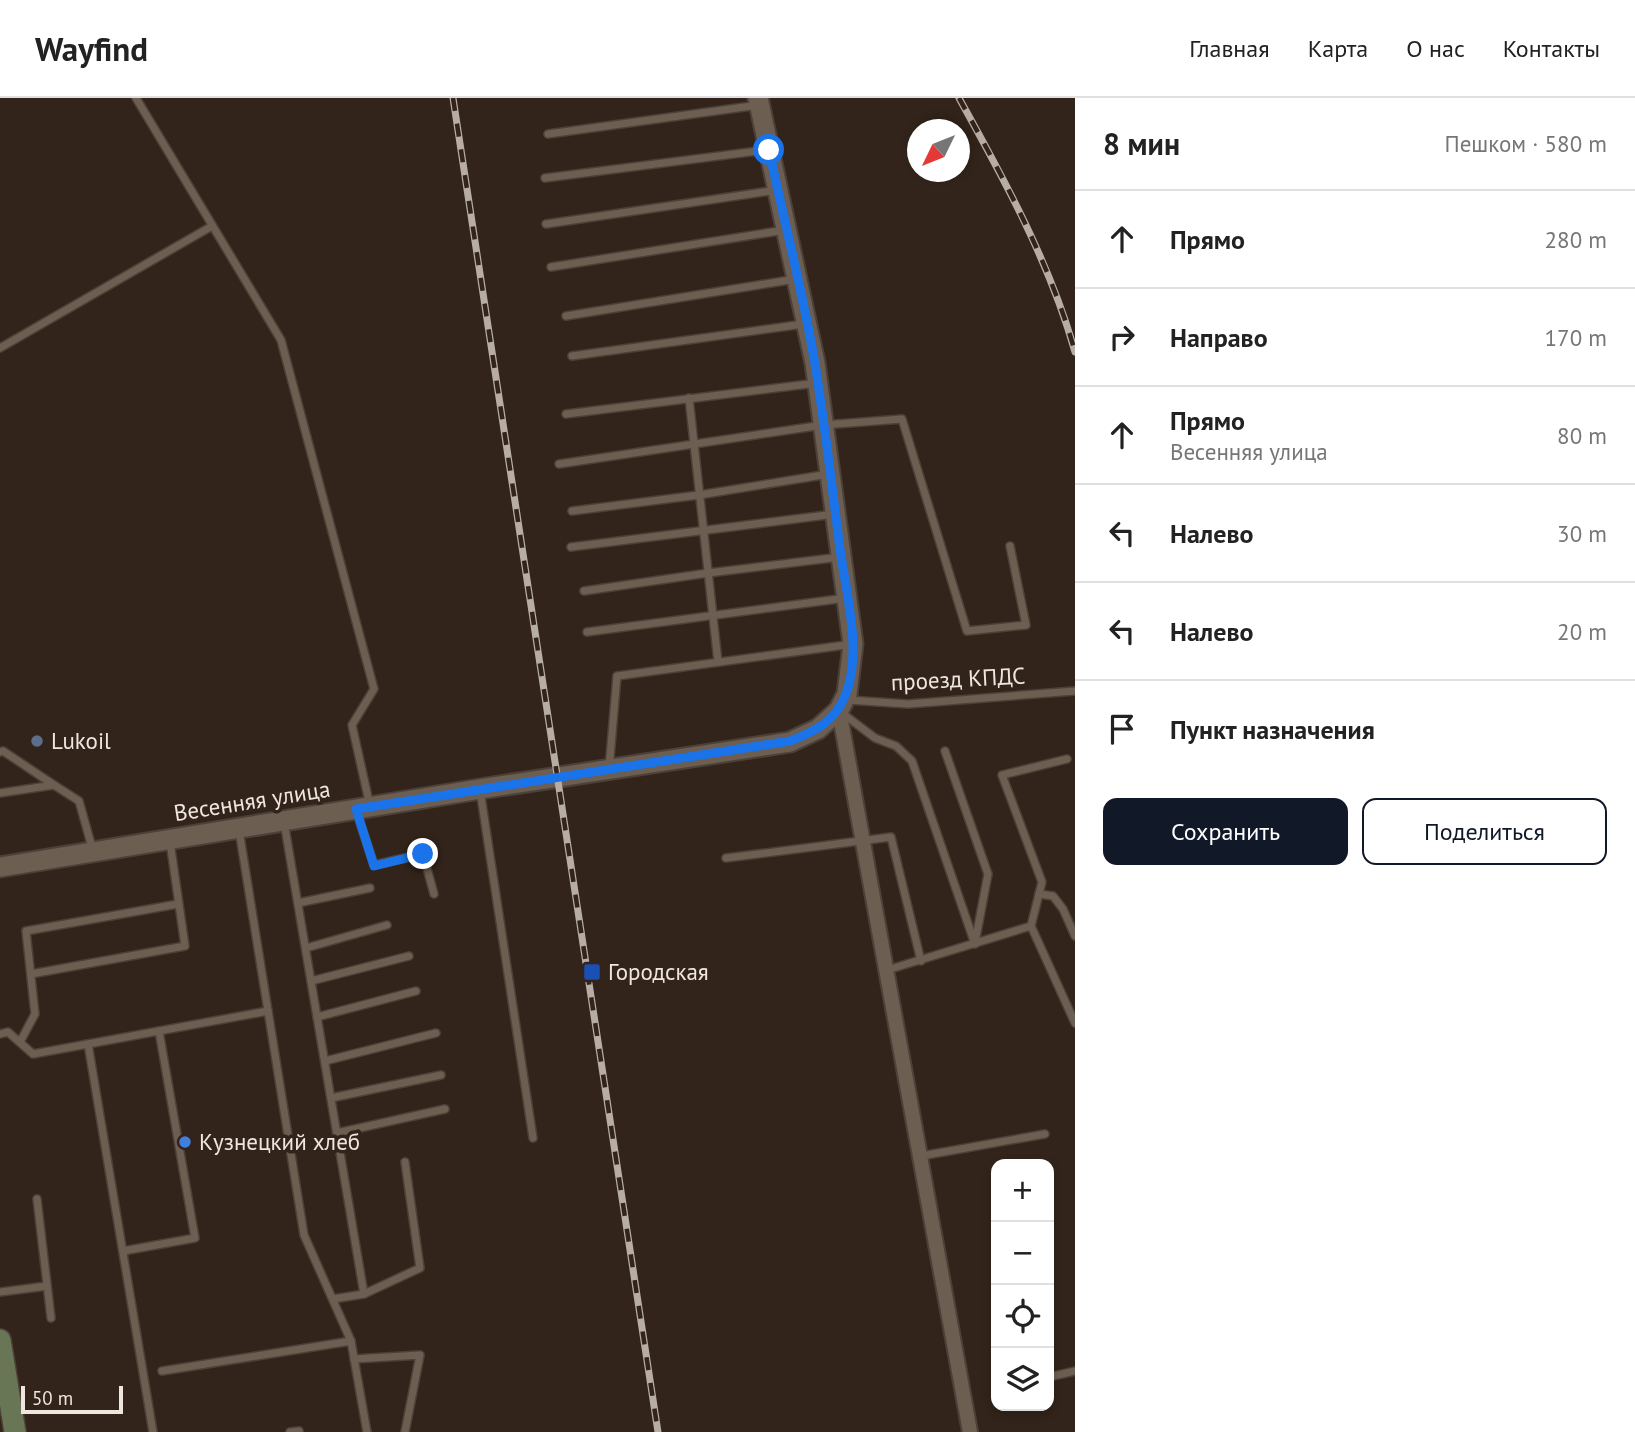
<!DOCTYPE html>
<html lang="ru">
<meta charset="utf-8">
<style>
body{margin:0;font-family:"PT Sans",sans-serif;background:#f2f2f2;color:#222}
.controls{position:absolute;right:21px;bottom:21px;display:grid;overflow:hidden;border-radius:14px;box-shadow:0 4px 10px #0003}
.controls button{width:63px;height:63px;display:grid;place-items:center;padding:0;border:0;border-bottom:2px solid #e0e0e0;background:#fff;color:#222;font:35px sans-serif}
.compass{position:absolute;left:907px;top:21px;width:63px;height:63px;border-radius:50%;background:#fff;box-shadow:0 4px 10px #0003;rotate:227deg}
.scale{position:absolute;left:21px;bottom:18px;width:102px;box-sizing:border-box;padding-left:7px;border:4px solid #efe6df;border-top:0;font-size:19px;line-height:24px;white-space:nowrap;color:#efe6df;-webkit-text-stroke:5px #32241a;paint-order:stroke}
.stop{position:absolute;width:21px;height:21px;margin:-16px;border:5px solid #1a73e8;border-radius:50%;background:#fff}
.stop.end{background:#1a73e8;border-color:#fff;box-shadow:0 2px 7px #0008}
.list{margin:0;padding:0;list-style:none}
h2{display:flex;justify-content:space-between;align-items:center;height:91px;margin:0;padding:0 28px;font-size:30px}
h2 small{font-size:23px;font-weight:400;color:#767676}
.list li{display:grid;grid-template-columns:46px 1fr auto;gap:21px;align-items:center;box-sizing:border-box;height:98px;padding:0 28px;border-top:2px solid #e0e0e0}
.list b{display:block;font-size:26px;white-space:nowrap}
.list p{margin:0;font-size:23px;white-space:nowrap;color:#767676}
.list em{font-size:23px;font-style:normal;color:#767676}
.actions{display:flex;gap:14px;padding:21px 28px}
.actions a{flex:1;padding:16px 0;border:2px solid #111827;border-radius:14px;text-align:center;font-size:24px;color:#111827}
.actions .main{background:#111827;color:#fff}
.icon{flex:none;width:38px;height:38px;fill:none;stroke:currentColor;stroke-width:2;stroke-linecap:round;stroke-linejoin:round}
.map{position:relative;flex:none;width:1075px;height:1334px;overflow:hidden}
header{display:flex;align-items:center;gap:42px;box-sizing:border-box;height:98px;padding:0 35px;background:#fff;border-bottom:2px solid #e0e0e0}
header strong{font-size:33px}
nav{display:flex;gap:38px;margin-inline-start:auto;font-size:24px}
main{display:flex}
aside{flex:1;background:#fff}
.map>svg:first-child{display:block}
.lines{fill:none;stroke-linecap:round;stroke-linejoin:round}
.service-casing{stroke:#4c4139;stroke-width:10}
.minor-casing{stroke:#4c4139;stroke-width:18}
.tertiary-casing{stroke:#4c4139;stroke-width:23}
.secondary-casing{stroke:#4c4139;stroke-width:24}
.service{stroke:#6d5e52;stroke-width:7}
.minor{stroke:#6d5e52;stroke-width:14}
.tertiary{stroke:#6d5e52;stroke-width:19}
.secondary{stroke:#697656;stroke-width:21}
.rail-casing{stroke:#b8ada5;stroke-width:7}
.rail{stroke:#32241a;stroke-width:4.5;stroke-dasharray:13;stroke-linecap:butt}
.route{stroke:#1a73e8;stroke-width:9}
.service-dot{fill:#5c6f8a;stroke:#32241a;stroke-width:2.5}
.transit-dot{fill:#1a4fb4;stroke:#32241a;stroke-width:2.5}
.shop-dot{fill:#3f7fe0;stroke:#32241a;stroke-width:2.5}
.labels{text-anchor:middle;stroke-width:7;stroke-linejoin:round;paint-order:stroke}
.street-label{font-size:23px;fill:#efe6df;stroke:#32241a}
.poi-label{font-size:23px;fill:#efe6df;stroke:#32241a;text-anchor:start}
</style>
<header>
<strong>Wayfind</strong>
<nav><a>Главная</a><a>Карта</a><a>О нас</a><a>Контакты</a></nav>
</header>
<main>
<div class="map">
<svg width="1075" height="1334" viewBox="0 0 1075 1334">
<rect width="100%" height="100%" fill="#32241a"/>
<g class="lines">
<g class="service-casing">
<g id="service">
<polyline points="136,0 281,242 374,591 352,627 370,708"/>
<polyline points="548,36 759,7"/>
<polyline points="545,80 766,52"/>
<polyline points="546,126 777,92"/>
<polyline points="551,169 785,132"/>
<polyline points="566,218 796,181"/>
<polyline points="0,250 212,128"/>
<polyline points="572,258 804,226"/>
<polyline points="689,300 718,564"/>
<polyline points="566,316 817,285"/>
<polyline points="559,366 823,327 902,321 967,533 1026,527 1010,448"/>
<polyline points="572,413 699,397 829,376"/>
<polyline points="571,449 835,416"/>
<polyline points="584,493 708,475 840,459"/>
<polyline points="587,534 846,500"/>
<polyline points="848,602 908,606 1075,593"/>
<polyline points="842,615 875,640 896,648 912,663 975,846"/>
<polyline points="945,653 988,776 975,845"/>
<polyline points="0,654 3,653 54,687"/>
<polyline points="609,671 617,578 853,546"/>
<polyline points="480,692 533,1040"/>
<polyline points="0,695 54,687 79,703 93,753"/>
<polyline points="356,712 374,767 423,756 434,796"/>
<polyline points="284,724 364,1196"/>
<polyline points="239,732 304,1137 351,1243 367,1334"/>
<polyline points="726,760 891,739 921,863"/>
<polyline points="1039,796 1053,798 1063,811 1075,838"/>
<polyline points="298,805 370,790"/>
<polyline points="1031,828 1042,784 1002,677 1067,661"/>
<polyline points="306,850 387,827"/>
<polyline points="887,872 1031,828 1075,925"/>
<polyline points="31,876 185,848 170,744"/>
<polyline points="311,883 409,858"/>
<polyline points="317,919 416,893"/>
<polyline points="0,936 8,934 33,956 88,946 153,1334"/>
<polyline points="20,944 35,916 26,833 178,806"/>
<polyline points="88,946 268,913"/>
<polyline points="325,963 436,935"/>
<polyline points="331,1000 441,977"/>
<polyline points="337,1035 445,1011"/>
<polyline points="921,1058 1045,1036"/>
<polyline points="37,1101 51,1220"/>
<polyline points="123,1153 195,1140 159,933"/>
<polyline points="0,1194 47,1188"/>
<polyline points="333,1201 364,1196 420,1170 405,1064"/>
<polyline points="354,1261 420,1257 405,1334"/>
<polyline points="162,1273 351,1243"/>
<polyline points="1049,1279 1075,1273"/>
<polyline points="290,1334 299,1333"/>
</g>
</g>
<g class="minor-casing">
<polyline id="minor" points="839,612 970,1334"/>
</g>
<g class="tertiary-casing">
<polyline id="tertiary" points="0,769 480,691 790,644 818,631 839,612 847,596 853,546 815,265 758,0"/>
</g>
<g class="secondary-casing">
<polyline id="secondary" points="0,1242 15,1334"/>
</g>
<use href="#service" class="service"/>
<use href="#minor" class="minor"/>
<use href="#tertiary" class="tertiary"/>
<use href="#secondary" class="secondary"/>
<g class="rail-casing">
<g id="rail">
<polyline points="453,0 658,1334"/>
<path d="M959,0C1004,81 1050,165 1075,254"/>
</g>
</g>
<use href="#rail" class="rail"/>
</g>
<g class="lines">
<path class="route" d="M423,756L374,768L356,711L790,643C813,634 835,624 845,598C863,556 846,494 840,451C832,389 825,327 815,266C803,194 784,123 769,52"/>
</g>
<circle class="service-dot" cx="37" cy="643" r="7"/>
<rect class="transit-dot" x="583" y="865" width="18" height="18" rx="3.5"/>
<circle class="shop-dot" cx="185" cy="1044" r="7"/>
<g class="labels">
<g class="street-label">
<text transform="translate(958 581) rotate(-3)" y="8">проезд КПДС</text>
<text transform="translate(252 703) rotate(-9)" y="8">Весенняя улица</text>
</g>
<g class="poi-label">
<text x="51" y="651">Lukoil</text>
<text x="608" y="882">Городская</text>
<text x="199" y="1052">Кузнецкий хлеб</text>
</g>
</g>
</svg>
<div class="controls">
<button>+</button>
<button>−</button>
<button><svg class="icon" aria-label="locate" viewBox="0 0 24 24"><circle cx="12" cy="12" r="6"/><path d="M12 2v4M12 18v4M2 12h4M18 12h4"/></svg></button>
<button><svg class="icon" aria-label="layers" viewBox="0 0 24 24"><path d="M12 4l9 5-9 5-9-5zM3 14l9 5 9-5"/></svg></button>
</div>
<svg class="compass" viewBox="-18 -18 36 36"><path d="M0-13l5 13h-10z" fill="#e53935"/><path d="M0 13l5-13h-10z" fill="#767676"/></svg>
<div class="scale">50 m</div>
<div class="stop" style="left:769px;top:52px"></div>
<div class="stop end" style="left:423px;top:756px"></div>
</div>
<aside>
<h2>8 мин<small>Пешком · 580 m</small></h2>
<ul class="list">
<li><svg class="icon" aria-label="ahead" viewBox="0 0 24 24"><path d="M12 20V5M6 11l6-6 6 6"/></svg><div><b>Прямо</b></div><em>280 m</em></li>
<li><svg class="icon" aria-label="right" viewBox="0 0 24 24"><path d="M7 20v-9h11M14 6l5 5-5 5"/></svg><div><b>Направо</b></div><em>170 m</em></li>
<li><svg class="icon" aria-label="ahead" viewBox="0 0 24 24"><path d="M12 20V5M6 11l6-6 6 6"/></svg><div><b>Прямо</b><p>Весенняя улица</p></div><em>80 m</em></li>
<li><svg class="icon" aria-label="left" viewBox="0 0 24 24"><path d="M17 20v-9H6M10 6l-5 5 5 5"/></svg><div><b>Налево</b></div><em>30 m</em></li>
<li><svg class="icon" aria-label="left" viewBox="0 0 24 24"><path d="M17 20v-9H6M10 6l-5 5 5 5"/></svg><div><b>Налево</b></div><em>20 m</em></li>
<li><svg class="icon" aria-label="arrive" viewBox="0 0 24 24"><path d="M6 21V4h12l-3 4 3 4H6"/></svg><div><b>Пункт назначения</b></div></li>
</ul>
<div class="actions"><a class="main">Сохранить</a><a>Поделиться</a></div>
</aside>
</main>
